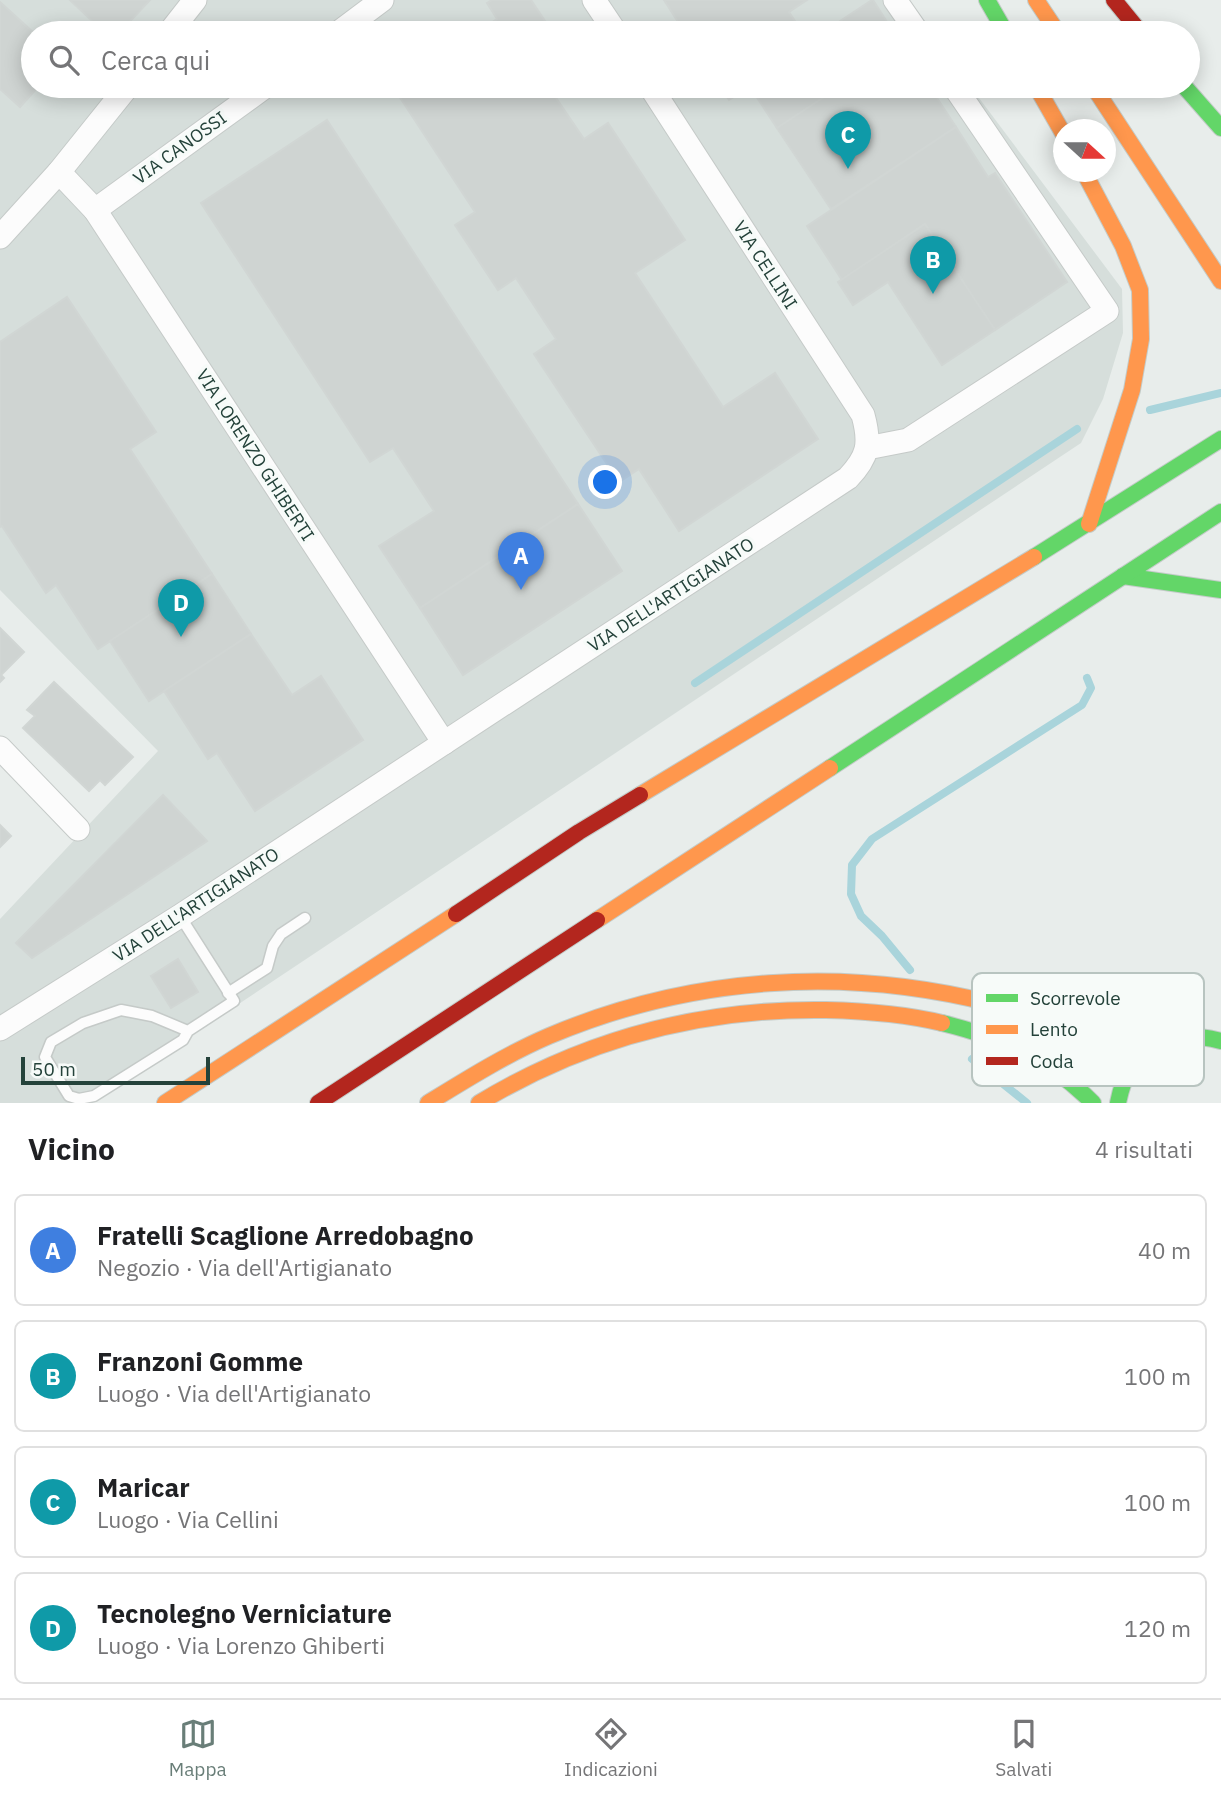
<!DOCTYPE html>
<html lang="it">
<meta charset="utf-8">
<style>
body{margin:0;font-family:"IBM Plex Sans",sans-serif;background:#f6f6f6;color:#202124}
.compass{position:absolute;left:1053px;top:119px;width:63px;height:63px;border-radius:50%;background:#fff;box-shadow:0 4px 18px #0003;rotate:111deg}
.scale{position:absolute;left:21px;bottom:18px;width:189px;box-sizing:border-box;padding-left:7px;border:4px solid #24423a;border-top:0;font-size:19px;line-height:24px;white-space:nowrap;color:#24423a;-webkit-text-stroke:5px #f7fbf9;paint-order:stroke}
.you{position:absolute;left:606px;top:483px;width:24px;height:24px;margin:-18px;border:5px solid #fff;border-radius:50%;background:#1a73e8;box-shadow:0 0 0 10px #1a73e833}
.badge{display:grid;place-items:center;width:46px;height:46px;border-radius:50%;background:#697e78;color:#fff;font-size:23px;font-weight:700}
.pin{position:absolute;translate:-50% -58px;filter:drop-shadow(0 2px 4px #0008)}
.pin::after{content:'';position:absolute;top:37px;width:24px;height:21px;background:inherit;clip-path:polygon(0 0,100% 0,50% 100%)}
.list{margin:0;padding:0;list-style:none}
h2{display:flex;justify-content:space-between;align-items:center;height:91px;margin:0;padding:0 28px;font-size:30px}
h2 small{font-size:23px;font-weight:400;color:#757577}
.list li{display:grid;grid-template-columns:46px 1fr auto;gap:21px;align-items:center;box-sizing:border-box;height:112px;margin:0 14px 14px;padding:0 14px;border:2px solid #e0e0e0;border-radius:10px}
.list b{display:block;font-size:26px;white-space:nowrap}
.list p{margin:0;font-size:23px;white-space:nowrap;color:#757577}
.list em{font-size:23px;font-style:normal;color:#757577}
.icon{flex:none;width:38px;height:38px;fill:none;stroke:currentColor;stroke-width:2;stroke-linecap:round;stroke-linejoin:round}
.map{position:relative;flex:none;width:1221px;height:1103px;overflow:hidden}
.search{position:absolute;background:#fff;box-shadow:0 4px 18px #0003;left:21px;right:21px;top:21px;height:77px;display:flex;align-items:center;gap:18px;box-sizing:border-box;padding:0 24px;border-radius:38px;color:#757577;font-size:26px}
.sheet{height:595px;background:#fff}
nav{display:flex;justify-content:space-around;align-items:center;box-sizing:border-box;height:98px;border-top:2px solid #e0e0e0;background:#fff;font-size:19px;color:#757577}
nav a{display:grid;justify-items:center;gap:4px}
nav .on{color:#697e78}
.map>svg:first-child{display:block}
.built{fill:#d6dedb}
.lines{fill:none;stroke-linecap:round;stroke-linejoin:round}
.stream{stroke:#a9d4db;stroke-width:8}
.building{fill:#cfd4d2;stroke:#d1d6d4;stroke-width:2}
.lane-casing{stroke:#c5cac8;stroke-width:13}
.street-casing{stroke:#c5cac8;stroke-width:25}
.fast-casing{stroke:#c3cbc8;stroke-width:18}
.slow-casing{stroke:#c3cbc8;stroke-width:18}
.jam-casing{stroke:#c3cbc8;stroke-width:18}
.lane{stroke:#fcfcfc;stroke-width:10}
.street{stroke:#fcfcfc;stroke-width:23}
.fast{stroke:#63d668;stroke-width:16}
.slow{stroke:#ff974d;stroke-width:16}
.jam{stroke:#b3261e;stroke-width:16}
.labels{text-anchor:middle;stroke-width:7;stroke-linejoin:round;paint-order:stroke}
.street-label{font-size:18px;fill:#24423a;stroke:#f7fbf9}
.key{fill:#f7fbf9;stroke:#b8c4c0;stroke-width:2}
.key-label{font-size:19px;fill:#24423a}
</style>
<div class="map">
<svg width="1221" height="1103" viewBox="0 0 1221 1103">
<rect width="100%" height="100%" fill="#e8edeb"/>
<polygon class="built" points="0,0 907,0 931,33 33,33 33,86 970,86 1122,289 1123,333 1103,399 1081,443 90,1103 0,1103 0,919 158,751 0,590"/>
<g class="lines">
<g class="stream">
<polyline points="1150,410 1221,393"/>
<polyline points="695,683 1077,429"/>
<polyline points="910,970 882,936 861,916 851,894 852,865 872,839 1082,705 1091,688 1087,678"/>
<polyline points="972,1059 1027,1103"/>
</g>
</g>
<g class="building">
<polygon points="70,0 150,0 119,33 105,33"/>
<polygon points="492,0 531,0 553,33 475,33 497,19 487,3"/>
<polygon points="664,0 807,0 789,12 803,33 685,33"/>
<polygon points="873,0 894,33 822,33 872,0"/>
<polygon points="0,2 34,33 33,86 39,86 20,107 0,89"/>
<polygon points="395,86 548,86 584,139 608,123 685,240 635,273 723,407 775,373 818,439 679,531 639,469 619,482 534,354 556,339 516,278 498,290 455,225 475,212 393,87"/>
<polygon points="720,86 841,86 777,128 750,87 729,100"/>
<polygon points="841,86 929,86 956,127 831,209 777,128"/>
<polygon points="327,120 578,504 420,608 379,546 434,511 393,448 370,462 201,203"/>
<polygon points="956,127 988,177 995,173 1067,282 995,330 925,224 842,280 807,226"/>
<polygon points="925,224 995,330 942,365 888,282 853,305 838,282"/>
<polygon points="67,297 156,432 130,449 212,574 98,649 56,585 46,593 2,526 0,527 0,342"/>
<polygon points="578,504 622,571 463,675 420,608"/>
<polygon points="212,574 251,634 149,701 110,641"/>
<polygon points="0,628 24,652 1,675 4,678 0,682"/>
<polygon points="251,634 292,695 321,676 363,740 255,811 217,753 208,759 164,691"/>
<polygon points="54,682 133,757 105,785 100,780 89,791 23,728 35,716 27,710"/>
<polygon points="163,795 207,841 32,958 16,943"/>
<polygon points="0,825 11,836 0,847"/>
<polygon points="178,959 198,992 171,1008 151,976"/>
</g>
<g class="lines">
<g class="lane-casing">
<g id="lane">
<polyline points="180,916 234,1001 188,1031 152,1016 121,1010 83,1023 51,1042 45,1057 69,1096 79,1099 94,1096 183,1040 188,1031"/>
<polyline points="228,993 267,968 273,946 281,934 305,918"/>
</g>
</g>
<g class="street-casing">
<g id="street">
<polyline points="594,0 616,33"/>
<polyline points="895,0 918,33"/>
<polyline points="169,33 195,0"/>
<polyline points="338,33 382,0"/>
<polyline points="59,172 95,210 444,743"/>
<polyline points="95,210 266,86"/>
<polyline points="0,237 59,172 128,86"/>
<polyline points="867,448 908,440 1107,311 954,86"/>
<polyline points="0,748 78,829"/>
<path d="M0,1029L180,916L848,478C868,457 871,444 863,415L650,86"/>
</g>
</g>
<g class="fast-casing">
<g id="fast">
<polyline points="987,0 1006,33"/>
<polyline points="1184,86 1221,128"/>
<polyline points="1034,557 1221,439"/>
<polyline points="1123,576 1221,590"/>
<polyline points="830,768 1221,512"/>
<polyline points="994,1004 1162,1039"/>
<path d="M942,1023C1003,1038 1048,1058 1093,1103"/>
<path d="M1118,1103C1129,1046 1166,1026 1221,1041"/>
</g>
</g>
<g class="slow-casing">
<g id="slow">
<polyline points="1036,0 1058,33"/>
<polyline points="1036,86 1064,135"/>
<polyline points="1093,86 1221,281"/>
<polyline points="1084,172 1123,246 1140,290 1141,339 1132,390 1089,524"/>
<polyline points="640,795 1034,557"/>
<polyline points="597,920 830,768"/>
<polyline points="165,1103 456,914"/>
<path d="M428,1103C467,1079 507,1054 549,1036C691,976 845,966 994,1004"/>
<path d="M479,1103C585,1039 702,1008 826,1010C864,1011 905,1014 942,1023"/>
</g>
</g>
<g class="jam-casing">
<g id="jam">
<polyline points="1114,0 1141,33"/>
<polyline points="456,914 579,832 640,795"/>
<polyline points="318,1103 597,920"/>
</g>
</g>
<use href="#lane" class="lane"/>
<use href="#street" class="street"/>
<use href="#fast" class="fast"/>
<use href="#slow" class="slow"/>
<use href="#jam" class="jam"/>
</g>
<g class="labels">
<g class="street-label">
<text transform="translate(180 148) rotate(-36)" y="6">VIA CANOSSI</text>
<text transform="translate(765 265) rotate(57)" y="6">VIA CELLINI</text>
<text transform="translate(255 455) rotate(57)" y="6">VIA LORENZO GHIBERTI</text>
<text transform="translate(671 595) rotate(-33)" y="6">VIA DELL'ARTIGIANATO</text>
<text transform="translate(196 905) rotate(-33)" y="6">VIA DELL'ARTIGIANATO</text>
</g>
</g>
<rect x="972" y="973" width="232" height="113" rx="10" class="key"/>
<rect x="986" y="994" width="32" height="8" fill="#63d668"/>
<rect x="986" y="1025" width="32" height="9" fill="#ff974d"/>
<rect x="986" y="1057" width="32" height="8" fill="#b3261e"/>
<g class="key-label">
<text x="1030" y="1005">Scorrevole</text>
<text x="1030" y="1036">Lento</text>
<text x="1030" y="1068">Coda</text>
</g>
</svg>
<svg class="compass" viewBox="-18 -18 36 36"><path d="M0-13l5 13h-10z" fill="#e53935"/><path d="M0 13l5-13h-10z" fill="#757577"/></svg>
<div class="scale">50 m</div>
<div class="you"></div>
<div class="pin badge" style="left:521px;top:590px;background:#3f7fe0">A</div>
<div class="pin badge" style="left:933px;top:294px;background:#0f9aa8">B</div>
<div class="pin badge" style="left:848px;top:169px;background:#0f9aa8">C</div>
<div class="pin badge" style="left:181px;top:637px;background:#0f9aa8">D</div>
<div class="search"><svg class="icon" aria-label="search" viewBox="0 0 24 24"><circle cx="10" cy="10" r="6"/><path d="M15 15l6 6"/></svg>Cerca qui</div>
</div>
<section class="sheet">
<h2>Vicino<small>4 risultati</small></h2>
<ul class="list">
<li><span class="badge" style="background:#3f7fe0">A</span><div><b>Fratelli Scaglione Arredobagno</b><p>Negozio · Via dell'Artigianato</p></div><em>40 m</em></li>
<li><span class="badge" style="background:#0f9aa8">B</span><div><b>Franzoni Gomme</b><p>Luogo · Via dell'Artigianato</p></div><em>100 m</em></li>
<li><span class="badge" style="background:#0f9aa8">C</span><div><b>Maricar</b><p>Luogo · Via Cellini</p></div><em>100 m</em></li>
<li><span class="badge" style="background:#0f9aa8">D</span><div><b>Tecnolegno Verniciature</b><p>Luogo · Via Lorenzo Ghiberti</p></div><em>120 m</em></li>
</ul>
</section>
<nav>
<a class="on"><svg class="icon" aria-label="map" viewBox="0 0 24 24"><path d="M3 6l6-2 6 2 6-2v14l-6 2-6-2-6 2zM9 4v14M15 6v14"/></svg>Mappa</a>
<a><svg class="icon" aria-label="directions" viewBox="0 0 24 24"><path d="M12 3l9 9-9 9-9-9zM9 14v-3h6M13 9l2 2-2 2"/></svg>Indicazioni</a>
<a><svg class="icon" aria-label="saved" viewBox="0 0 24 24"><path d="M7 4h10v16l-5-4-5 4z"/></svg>Salvati</a>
</nav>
